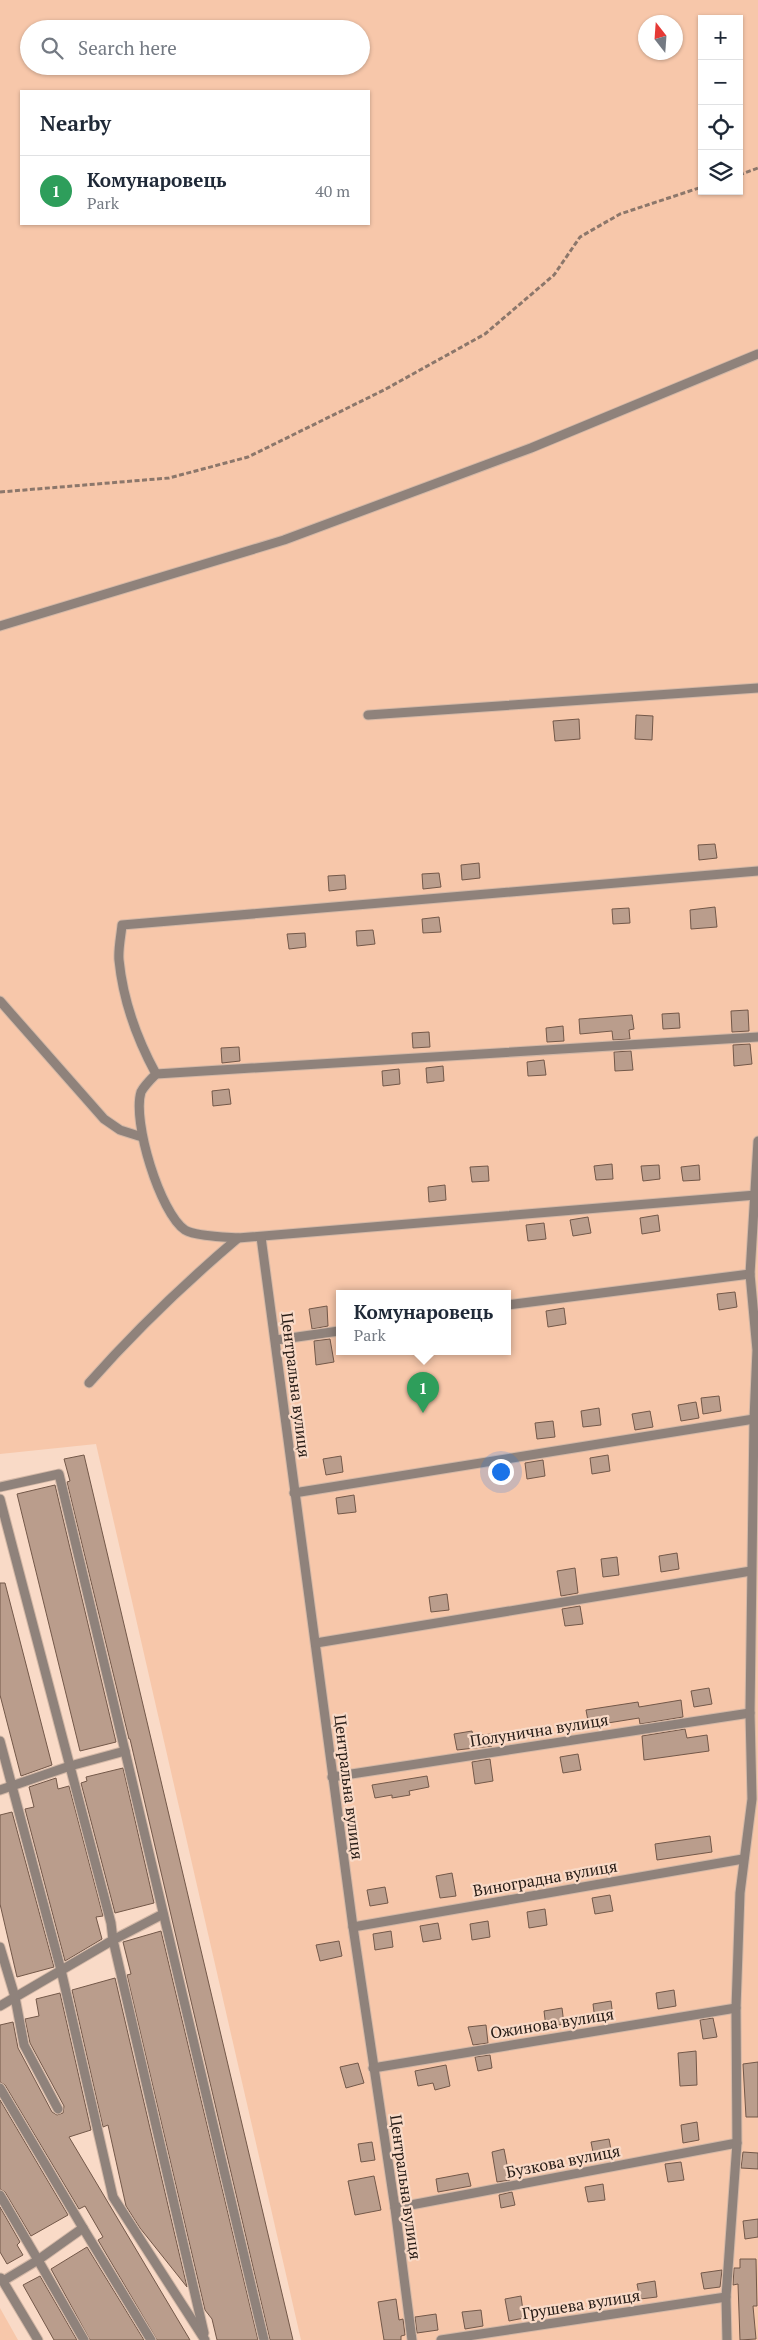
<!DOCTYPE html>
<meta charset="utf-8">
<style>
body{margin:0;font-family:"PT Serif",serif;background:#f2f2f3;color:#1f2937}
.controls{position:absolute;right:15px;top:15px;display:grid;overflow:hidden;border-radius:0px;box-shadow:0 1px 4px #0004}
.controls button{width:45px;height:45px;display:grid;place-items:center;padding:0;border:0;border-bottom:1px solid #e0e1e3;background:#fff;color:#1f2937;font:25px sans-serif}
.compass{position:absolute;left:638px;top:15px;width:45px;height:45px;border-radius:50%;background:#fff;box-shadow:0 1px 4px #0004;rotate:343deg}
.you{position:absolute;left:500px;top:1471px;width:18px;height:18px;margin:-12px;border:4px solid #fff;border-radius:50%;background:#1a73e8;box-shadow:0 0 0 8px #1a73e833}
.badge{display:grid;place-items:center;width:32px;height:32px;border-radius:50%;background:#0f766e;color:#fff;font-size:16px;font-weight:700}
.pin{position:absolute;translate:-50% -41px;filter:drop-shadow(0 1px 2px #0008)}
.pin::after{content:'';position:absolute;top:26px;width:18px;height:15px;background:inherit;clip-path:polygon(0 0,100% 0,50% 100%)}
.popup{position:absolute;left:336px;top:1290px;width:175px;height:65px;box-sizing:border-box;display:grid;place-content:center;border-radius:0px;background:#fff;filter:drop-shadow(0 1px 4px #0005);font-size:16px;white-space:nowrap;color:#747a83}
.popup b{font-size:19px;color:#1f2937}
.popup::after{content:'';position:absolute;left:50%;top:100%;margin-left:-10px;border:10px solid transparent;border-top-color:#fff}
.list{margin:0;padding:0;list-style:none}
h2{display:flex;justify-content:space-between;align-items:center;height:65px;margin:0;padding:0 20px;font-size:21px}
h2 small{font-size:16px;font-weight:400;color:#747a83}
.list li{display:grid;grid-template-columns:32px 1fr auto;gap:15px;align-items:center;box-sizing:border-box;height:70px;padding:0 20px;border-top:1px solid #e0e1e3}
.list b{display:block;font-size:19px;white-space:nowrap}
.list p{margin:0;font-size:16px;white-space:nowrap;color:#747a83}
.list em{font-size:16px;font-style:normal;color:#747a83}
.icon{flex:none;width:28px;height:28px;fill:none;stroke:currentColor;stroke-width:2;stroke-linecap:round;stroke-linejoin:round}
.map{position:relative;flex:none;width:758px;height:2340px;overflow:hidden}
.search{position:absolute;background:#fff;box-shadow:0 1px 4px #0004;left:20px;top:20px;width:350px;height:55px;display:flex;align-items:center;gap:12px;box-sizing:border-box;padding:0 18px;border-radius:28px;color:#747a83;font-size:19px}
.panel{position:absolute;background:#fff;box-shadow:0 1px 4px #0004;left:20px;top:90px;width:350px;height:135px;border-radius:0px}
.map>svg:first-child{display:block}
.green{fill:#f7c7aa;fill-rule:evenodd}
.building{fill:#ba9d8c;stroke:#735849}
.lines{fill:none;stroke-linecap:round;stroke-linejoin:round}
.service-casing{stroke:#d3b8a7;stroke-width:11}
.path{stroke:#8c776b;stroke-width:3;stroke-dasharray:5 2.5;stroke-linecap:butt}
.service{stroke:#8f827b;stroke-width:9}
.labels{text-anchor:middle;stroke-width:4.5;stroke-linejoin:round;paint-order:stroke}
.street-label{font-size:16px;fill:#261b15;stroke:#f9dac7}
</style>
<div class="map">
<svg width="758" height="2340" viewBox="0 0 758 2340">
<rect width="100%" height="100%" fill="#f9dac7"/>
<g class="green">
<path d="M0,0H758V2340H301L96,1444L0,1454ZM702,19H739V191H702ZM646,22H676V52H646ZM29,29H361V66H29ZM21,91H369V224H21ZM339,1294H507V1352H339Z"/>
<polygon points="0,2308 18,2340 0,2340"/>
</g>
<g class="building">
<polygon points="636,715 653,716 652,740 635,739"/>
<polygon points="579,719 580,739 555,741 553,721"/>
<polygon points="715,844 717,858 699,860 698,845"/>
<polygon points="479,863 480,878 462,880 461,865"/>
<polygon points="439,873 441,887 423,889 422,874"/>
<polygon points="345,875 346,889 329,891 328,876"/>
<polygon points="715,907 717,927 691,929 690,910"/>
<polygon points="629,908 630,923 613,924 612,909"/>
<polygon points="439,917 441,932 423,933 422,919"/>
<polygon points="373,930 375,944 357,946 356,931"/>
<polygon points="305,933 306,947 289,949 287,934"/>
<polygon points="748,1010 749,1031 732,1032 731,1011"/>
<polygon points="679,1013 680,1028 663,1029 662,1014"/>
<polygon points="632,1015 634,1029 629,1030 630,1039 613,1040 612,1031 580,1034 579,1019"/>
<polygon points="563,1026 564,1041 547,1042 546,1028"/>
<polygon points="429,1032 430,1047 413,1048 412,1033"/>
<polygon points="750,1044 752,1064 734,1066 733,1045"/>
<polygon points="239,1047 240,1061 222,1063 221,1048"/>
<polygon points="631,1051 633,1070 615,1071 614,1052"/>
<polygon points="544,1060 546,1075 528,1076 527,1062"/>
<polygon points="443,1066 444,1081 427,1083 426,1068"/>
<polygon points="399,1069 400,1084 383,1086 382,1071"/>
<polygon points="229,1089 231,1104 213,1106 212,1091"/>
<polygon points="612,1164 613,1179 596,1180 594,1166"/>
<polygon points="659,1165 660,1179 643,1181 641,1166"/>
<polygon points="699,1165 700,1180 683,1181 681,1167"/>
<polygon points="488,1166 489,1181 472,1182 470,1167"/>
<polygon points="445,1185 446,1200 429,1202 428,1187"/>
<polygon points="658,1215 660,1231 642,1234 640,1218"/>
<polygon points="588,1217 591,1233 573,1236 570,1220"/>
<polygon points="544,1223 546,1239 528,1241 526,1225"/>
<polygon points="735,1292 737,1307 719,1310 717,1294"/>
<polygon points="327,1306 328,1326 312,1329 309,1309"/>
<polygon points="564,1308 566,1324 548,1327 546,1311"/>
<polygon points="330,1339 334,1362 316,1365 314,1341"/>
<polygon points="719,1396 721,1411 703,1414 701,1398"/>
<polygon points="696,1402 699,1418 681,1421 678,1405"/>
<polygon points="599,1408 601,1425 583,1427 581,1411"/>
<polygon points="650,1411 653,1427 635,1430 632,1414"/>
<polygon points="553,1421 555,1437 537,1439 535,1423"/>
<polygon points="84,1455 293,2340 270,2340 130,1739 129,1739 67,1482 70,1481 64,1459"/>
<polygon points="608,1455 610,1471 592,1474 590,1458"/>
<polygon points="341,1456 343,1472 326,1475 323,1459"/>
<polygon points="543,1460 545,1476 527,1479 525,1463"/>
<polygon points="55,1485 116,1742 80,1751 17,1494"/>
<polygon points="354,1495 356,1512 338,1514 336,1498"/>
<polygon points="677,1553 679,1569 661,1572 659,1556"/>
<polygon points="617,1557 619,1575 603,1577 601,1559"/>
<polygon points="575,1568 578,1593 561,1596 557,1571"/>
<polygon points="0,1583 5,1583 52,1765 21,1776 0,1695"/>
<polygon points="447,1594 449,1610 431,1612 429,1597"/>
<polygon points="580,1606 583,1624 565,1626 562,1609"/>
<polygon points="709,1688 712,1704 694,1707 691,1691"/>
<polygon points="681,1700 683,1717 640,1724 639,1718 589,1726 586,1710 638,1702 639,1707"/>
<polygon points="685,1729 687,1738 707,1735 709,1751 644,1760 642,1736"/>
<polygon points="472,1731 473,1736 491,1734 492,1746 457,1750 454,1734"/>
<polygon points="578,1754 581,1770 563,1773 560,1757"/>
<polygon points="490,1759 493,1781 475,1784 472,1762"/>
<polygon points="123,1768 154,1903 115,1913 81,1783 87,1781 86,1777"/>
<polygon points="427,1776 429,1787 409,1791 410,1795 392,1798 392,1795 375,1798 372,1785"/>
<polygon points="56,1778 58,1789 69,1786 103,1916 96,1917 102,1939 65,1961 25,1809 34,1807 29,1787"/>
<polygon points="12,1812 54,1967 17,1977 0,1904 0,1815"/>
<polygon points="710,1836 712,1852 657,1860 655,1844"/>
<polygon points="452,1873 456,1896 440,1898 436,1876"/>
<polygon points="385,1887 388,1903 370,1906 367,1890"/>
<polygon points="610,1895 613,1911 595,1914 592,1898"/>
<polygon points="545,1909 547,1925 529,1928 527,1912"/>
<polygon points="488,1921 490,1937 472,1940 470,1924"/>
<polygon points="438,1923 441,1939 423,1942 420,1926"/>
<polygon points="161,1931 258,2340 217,2340 212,2319 205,2310 127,1975 131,1974 123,1942"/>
<polygon points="391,1931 393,1947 375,1950 373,1934"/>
<polygon points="339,1941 342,1956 320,1961 316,1945"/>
<polygon points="115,1978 187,2287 140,2228 126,2206 108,2125 103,2127 72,1990"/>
<polygon points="674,1990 676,2006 658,2009 656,1993"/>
<polygon points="60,1993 91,2130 69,2137 190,2340 157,2340 98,2240 103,2237 85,2206 79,2209 5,2085 0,2082 0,2025 13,2022 18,2048 52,2112 57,2115 63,2113 64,2106 30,2043 25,2019 39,2016 36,1999"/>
<polygon points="611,2001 613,2017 595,2020 593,2004"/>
<polygon points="562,2008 564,2024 546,2027 544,2011"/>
<polygon points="713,2018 717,2037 703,2039 700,2020"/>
<polygon points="486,2025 488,2043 473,2045 468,2027"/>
<polygon points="696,2051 697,2085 680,2086 678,2053"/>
<polygon points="490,2055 492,2068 478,2071 475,2057"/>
<polygon points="758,2062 758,2117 746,2117 743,2064"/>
<polygon points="358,2063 364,2083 346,2088 340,2067"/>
<polygon points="446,2065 450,2086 435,2090 433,2083 418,2086 415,2071"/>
<polygon points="0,2100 68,2215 31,2236 5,2192 0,2189"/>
<polygon points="697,2122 699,2140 683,2143 681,2125"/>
<polygon points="609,2139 612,2155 594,2157 591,2142"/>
<polygon points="372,2142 375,2160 361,2162 358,2144"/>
<polygon points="504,2149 510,2180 497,2182 492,2152"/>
<polygon points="743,2152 758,2153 758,2169 741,2168"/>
<polygon points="681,2162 684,2180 668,2182 665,2164"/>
<polygon points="468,2173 471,2186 438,2192 436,2179"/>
<polygon points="374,2176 381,2210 355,2215 348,2181"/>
<polygon points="603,2184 605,2200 588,2202 585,2187"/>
<polygon points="512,2192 515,2205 501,2208 499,2195"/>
<polygon points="0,2207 20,2242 17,2245 23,2255 7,2264 0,2252"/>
<polygon points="758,2219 758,2237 745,2239 743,2221"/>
<polygon points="87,2247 144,2340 90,2340 51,2269"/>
<polygon points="740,2259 756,2259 757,2306 753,2306 756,2339 740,2340 738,2284 733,2285 734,2268 740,2268"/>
<polygon points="722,2270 720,2287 704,2289 701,2273"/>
<polygon points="40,2276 77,2340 54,2340 23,2285"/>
<polygon points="655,2281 657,2297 640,2299 637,2284"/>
<polygon points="521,2296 524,2318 509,2321 505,2299"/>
<polygon points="396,2299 399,2320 403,2319 405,2335 401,2336 401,2340 384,2340 378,2302"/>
<polygon points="481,2310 483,2326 465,2329 462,2312"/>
<polygon points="436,2314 438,2330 417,2333 415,2317"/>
</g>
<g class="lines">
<g class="service-casing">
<g id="service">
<polyline points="0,626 284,540 531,448 758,354"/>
<polyline points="368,715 758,688"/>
<polyline points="0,1001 104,1119 120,1130 142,1137"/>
<polyline points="156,1074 758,1037"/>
<path d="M756,1195L238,1238C225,1237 194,1236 185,1230C160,1213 132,1121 141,1092C144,1086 151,1079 156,1074C137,1039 123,1000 119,960C118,949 121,936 122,925L758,871"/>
<polyline points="261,1237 353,1927 395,2208 412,2340"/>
<polyline points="507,1305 750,1274"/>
<polyline points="276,1340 339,1331"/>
<path d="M89,1383C135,1331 185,1283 238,1238"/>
<polyline points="0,1487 59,1474 125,1751 70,1766 0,1790"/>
<polyline points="294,1493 754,1419"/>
<polyline points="0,1499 111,1923 113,1940 0,2006"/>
<polyline points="316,1643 751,1571"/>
<polyline points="0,1741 61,1970 113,2197 205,2340"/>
<polyline points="125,1751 264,2340"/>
<polyline points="332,1777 750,1713"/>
<polyline points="163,1914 113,1940 204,2333"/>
<polyline points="353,1927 743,1859"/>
<polyline points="0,1947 15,1997 24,2045 58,2109"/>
<polyline points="373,2068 736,2008"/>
<polyline points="0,2088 83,2228 38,2260 0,2195"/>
<polyline points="395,2208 737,2143"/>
<polyline points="83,2228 151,2340"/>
<polyline points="1,2278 38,2340"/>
<polyline points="3,2281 38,2260 84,2340"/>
<polyline points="441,2340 726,2297"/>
<polyline points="727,2340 726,2297 737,2143 736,2008 740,1893 752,1799 750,1713 754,1419 757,1350 750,1274 758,1141"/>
</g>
</g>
<g class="path">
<polyline points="739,175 758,168"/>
<polyline points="0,492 169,478 248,457 384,390 485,334 554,275 580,237 620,214 702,187"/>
</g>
<use href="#service" class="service"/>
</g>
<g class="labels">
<g class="street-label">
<text transform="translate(296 1385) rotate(83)" y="6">Центральна вулиця</text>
<text transform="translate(539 1730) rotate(-9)" y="6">Полунична вулиця</text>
<text transform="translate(349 1787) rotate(83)" y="6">Центральна вулиця</text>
<text transform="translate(545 1878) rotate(-10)" y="6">Виноградна вулиця</text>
<text transform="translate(552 2023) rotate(-9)" y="6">Ожинова вулиця</text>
<text transform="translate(563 2161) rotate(-11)" y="6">Бузкова вулиця</text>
<text transform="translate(406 2187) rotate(82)" y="6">Центральна вулиця</text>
<text transform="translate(581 2304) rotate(-9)" y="6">Грушева вулиця</text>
</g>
</g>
</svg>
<div class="controls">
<button>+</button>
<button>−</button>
<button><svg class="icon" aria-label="locate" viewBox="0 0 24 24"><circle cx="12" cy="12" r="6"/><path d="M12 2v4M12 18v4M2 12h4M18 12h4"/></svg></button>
<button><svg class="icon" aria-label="layers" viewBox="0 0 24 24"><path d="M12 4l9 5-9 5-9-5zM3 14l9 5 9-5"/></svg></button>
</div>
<svg class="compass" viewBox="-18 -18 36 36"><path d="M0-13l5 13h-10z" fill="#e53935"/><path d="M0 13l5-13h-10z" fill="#747a83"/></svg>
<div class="you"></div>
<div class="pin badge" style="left:423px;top:1413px;background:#2e9e5b">1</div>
<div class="popup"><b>Комунаровець</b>Park</div>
<div class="search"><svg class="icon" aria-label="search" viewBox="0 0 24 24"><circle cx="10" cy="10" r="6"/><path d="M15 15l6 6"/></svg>Search here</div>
<section class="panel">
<h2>Nearby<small></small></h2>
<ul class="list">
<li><span class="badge" style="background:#2e9e5b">1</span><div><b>Комунаровець</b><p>Park</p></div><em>40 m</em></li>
</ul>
</section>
</div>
